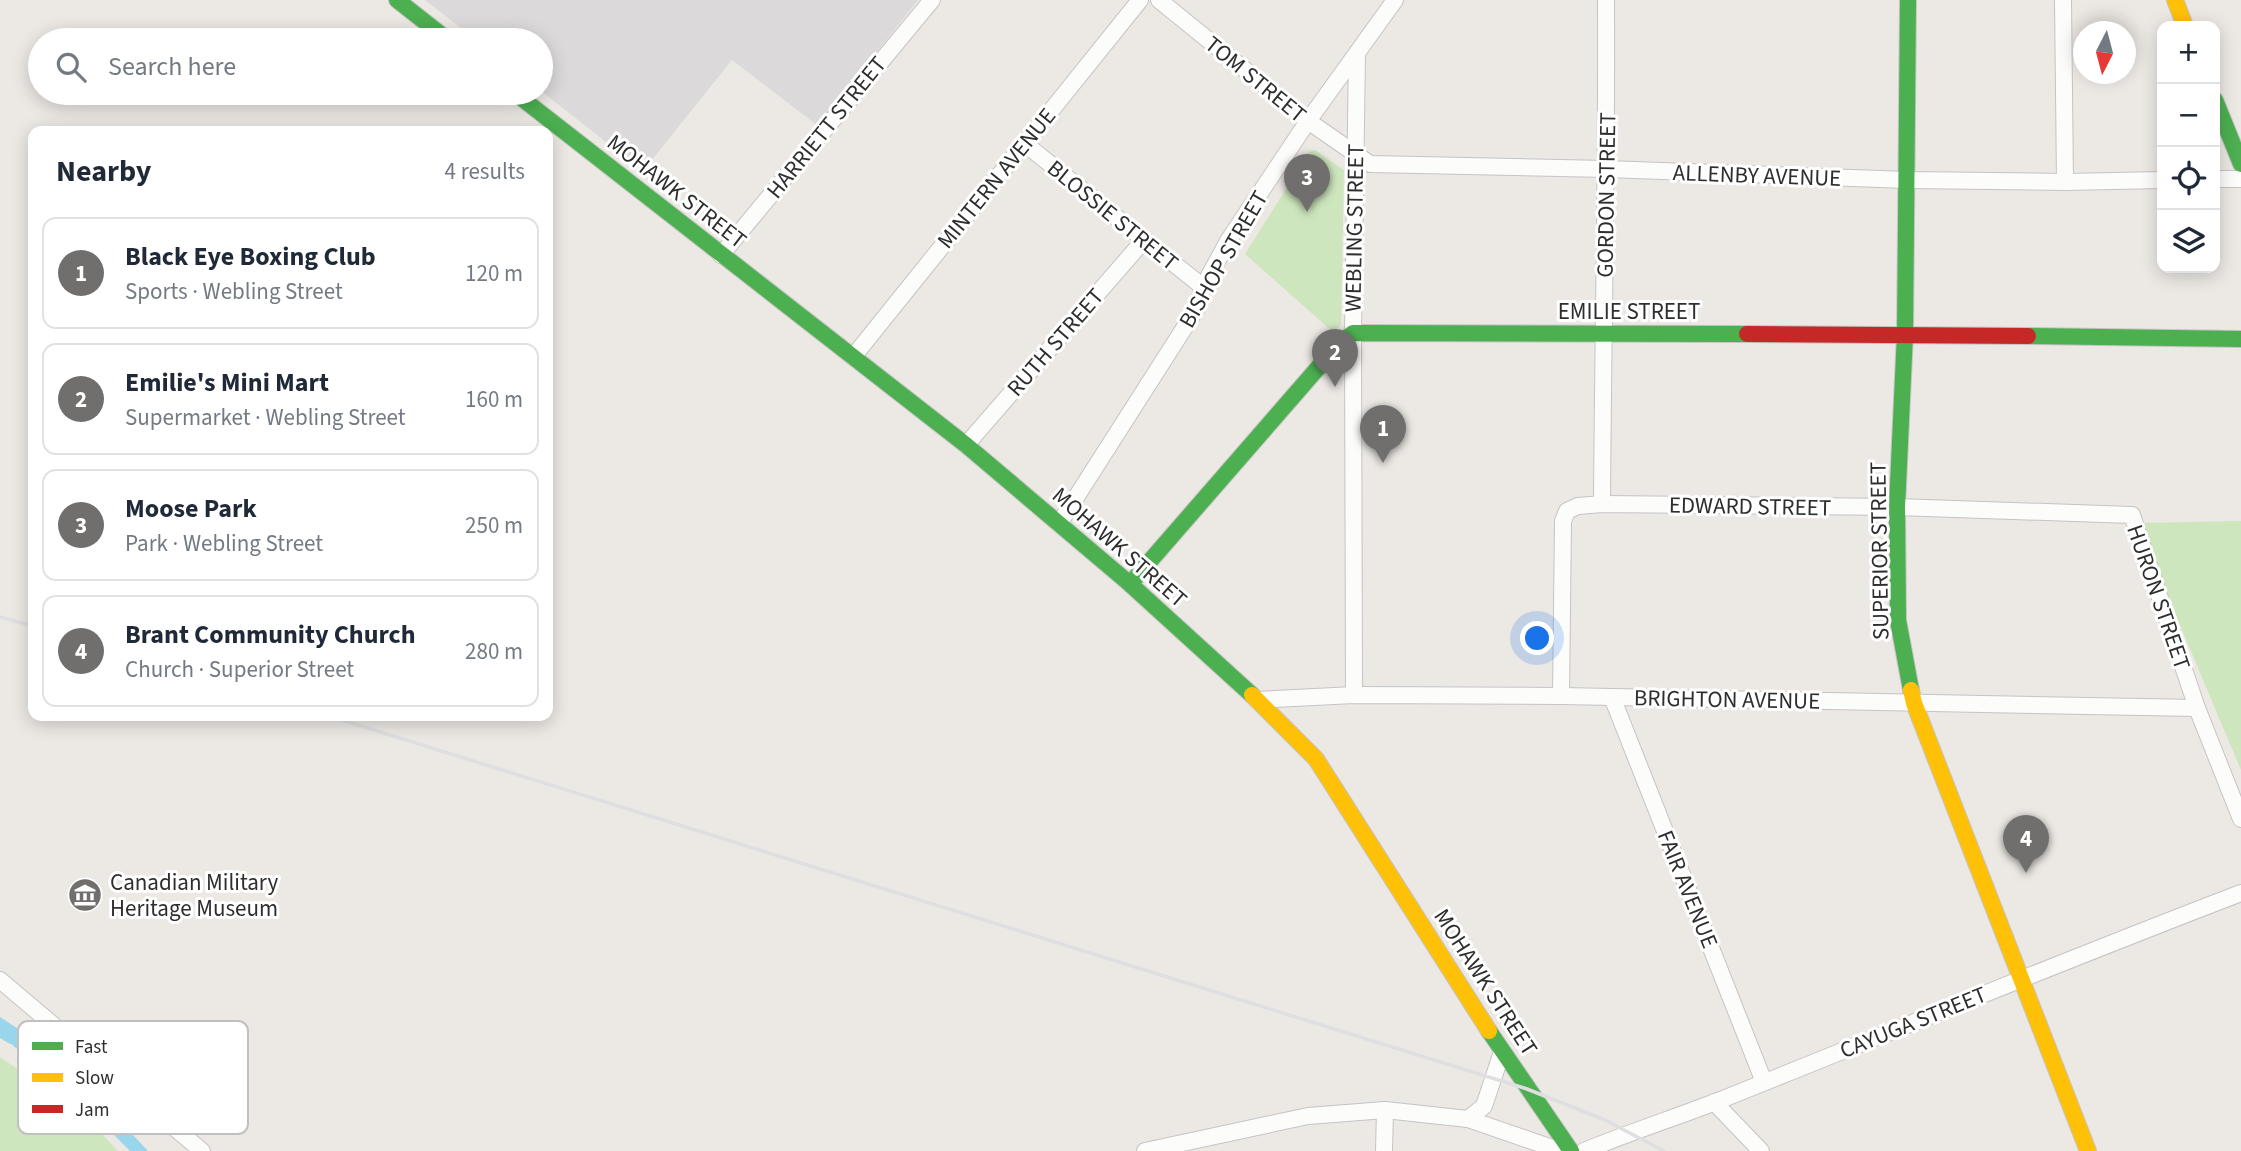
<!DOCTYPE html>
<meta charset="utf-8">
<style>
body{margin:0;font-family:"Source Sans 3",sans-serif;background:#f2f2f3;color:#1f2937}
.controls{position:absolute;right:21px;top:21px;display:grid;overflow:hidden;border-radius:14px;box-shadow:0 4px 18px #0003}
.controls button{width:63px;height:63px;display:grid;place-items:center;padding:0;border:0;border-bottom:2px solid #e0e1e3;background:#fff;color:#1f2937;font:35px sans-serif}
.compass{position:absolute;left:2073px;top:21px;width:63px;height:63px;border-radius:50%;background:#fff;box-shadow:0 4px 18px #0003;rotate:186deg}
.you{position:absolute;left:1538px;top:639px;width:24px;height:24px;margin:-18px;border:5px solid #fff;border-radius:50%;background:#1a73e8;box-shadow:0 0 0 10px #1a73e833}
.badge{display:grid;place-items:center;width:46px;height:46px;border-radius:50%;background:#706f6e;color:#fff;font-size:23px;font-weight:700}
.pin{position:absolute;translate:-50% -58px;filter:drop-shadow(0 2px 4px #0008)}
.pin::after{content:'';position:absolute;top:37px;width:24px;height:21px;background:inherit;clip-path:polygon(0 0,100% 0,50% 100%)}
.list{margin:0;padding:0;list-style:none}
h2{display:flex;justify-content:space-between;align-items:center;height:91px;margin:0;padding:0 28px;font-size:30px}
h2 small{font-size:23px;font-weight:400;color:#747a83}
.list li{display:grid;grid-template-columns:46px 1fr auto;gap:21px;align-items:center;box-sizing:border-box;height:112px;margin:0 14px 14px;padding:0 14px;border:2px solid #e0e1e3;border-radius:14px}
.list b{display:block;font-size:26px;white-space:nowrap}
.list p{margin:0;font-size:23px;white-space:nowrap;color:#747a83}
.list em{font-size:23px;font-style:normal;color:#747a83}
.icon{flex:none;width:38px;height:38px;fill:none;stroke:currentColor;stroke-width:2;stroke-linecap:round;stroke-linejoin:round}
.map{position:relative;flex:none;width:2241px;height:1151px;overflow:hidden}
.search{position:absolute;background:#fff;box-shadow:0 4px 18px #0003;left:28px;top:28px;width:525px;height:77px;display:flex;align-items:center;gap:18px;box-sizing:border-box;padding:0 24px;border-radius:38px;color:#747a83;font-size:26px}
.panel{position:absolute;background:#fff;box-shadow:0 4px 18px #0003;left:28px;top:126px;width:525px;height:595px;border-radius:14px}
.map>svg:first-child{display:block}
.industrial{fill:#dcd9db}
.green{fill:#cee6be}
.water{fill:#99d6ec}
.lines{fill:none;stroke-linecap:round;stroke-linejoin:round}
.stream{stroke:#99d6ec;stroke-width:3.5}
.street-casing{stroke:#c5c4c5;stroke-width:18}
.fast-casing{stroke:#c5c4c5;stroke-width:18}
.slow-casing{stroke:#c5c4c5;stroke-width:18}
.jam-casing{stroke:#c5c4c5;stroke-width:18}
.street{stroke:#fcfcfb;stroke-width:16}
.fast{stroke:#4caf50;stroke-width:16}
.slow{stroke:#ffc107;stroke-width:16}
.jam{stroke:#c62828;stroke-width:16}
.rail{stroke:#dfdfe1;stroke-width:3.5}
.labels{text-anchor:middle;stroke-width:6;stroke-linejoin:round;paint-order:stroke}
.street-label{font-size:23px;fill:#2e2e2e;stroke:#fff}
.poi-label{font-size:23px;fill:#2e2e2e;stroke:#fff;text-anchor:start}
.key{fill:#fff;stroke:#c0c0c0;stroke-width:2}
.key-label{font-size:19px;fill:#2e2e2e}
</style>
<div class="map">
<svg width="2241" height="1151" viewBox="0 0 2241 1151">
<rect width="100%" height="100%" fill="#ece8e4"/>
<polygon class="industrial" points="425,0 918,0 818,126 732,60 643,171 541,91 541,40 476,40"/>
<g class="green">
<polygon points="1315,150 1344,170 1341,324 1334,333 1245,254 1309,152"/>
<polygon points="2241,521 2241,770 2137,523"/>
<polygon points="0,1057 84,1116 118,1151 0,1151"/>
</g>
<polygon class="water" points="0,1017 43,1045 74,1068 119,1113 132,1134 148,1151 130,1151 100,1121 48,1079 32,1062 0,1034"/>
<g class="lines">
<polyline class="stream" points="0,1036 10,1042"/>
<g class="street-casing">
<g id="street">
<polyline points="1159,0 1308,121 1370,164 1607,169 1907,180 2065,182 2162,180"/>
<polyline points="2063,0 2065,182"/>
<polyline points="1024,143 1203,287"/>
<polyline points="2215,179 2241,179"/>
<polyline points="721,255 932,0"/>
<polyline points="853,357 1140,0"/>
<polyline points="966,445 1144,240"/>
<path d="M1602,504C1603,336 1607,168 1606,0"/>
<polyline points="1059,524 1197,308 1203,287 1228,241 1308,121 1395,0"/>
<polyline points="1354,695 1353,333 1357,54"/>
<polyline points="1561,696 1563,521 1567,511 1578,506 1602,504 1897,507 2132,515 2197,708 2241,819"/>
<polyline points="1612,697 1764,1082"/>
<polyline points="1257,700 1354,695 1561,696 2197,708"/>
<polyline points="0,980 202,1151"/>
<polyline points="1714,1102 1761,1151"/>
<polyline points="1468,1119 1484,1106 1502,1052"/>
<polyline points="1145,1151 1308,1116 1385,1110 1468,1119 1561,1151"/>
<polyline points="1384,1151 1385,1110"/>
<path d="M1584,1151C1628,1133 1674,1118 1718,1101C1893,1031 2066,960 2241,893"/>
</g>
</g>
<g class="fast-casing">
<g id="fast">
<polyline points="397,0 448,40"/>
<polyline points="1908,0 1905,334 1897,507 1898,620 1911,690"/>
<polyline points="515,93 966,445 1130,584 1252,695"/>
<polyline points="2215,100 2241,164"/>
<polyline points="2028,336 2241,339"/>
<polyline points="1130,584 1337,346 1353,333 1747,334"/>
<polyline points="1489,1031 1571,1151"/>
</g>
</g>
<g class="slow-casing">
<g id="slow">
<polyline points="2175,0 2185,26"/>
<polyline points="1911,690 1914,703 2088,1151"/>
<polyline points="1252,695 1316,759 1489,1031"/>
</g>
</g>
<g class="jam-casing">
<polyline id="jam" points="1747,334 2028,336"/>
</g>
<use href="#street" class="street"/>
<use href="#fast" class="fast"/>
<use href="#slow" class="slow"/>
<use href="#jam" class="jam"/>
<g class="rail">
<polyline points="0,617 33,626"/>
<polyline points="329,716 1527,1089 1605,1120 1664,1151"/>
</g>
</g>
<defs>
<g id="museum-disc" transform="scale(1.75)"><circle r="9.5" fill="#706f6e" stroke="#fff"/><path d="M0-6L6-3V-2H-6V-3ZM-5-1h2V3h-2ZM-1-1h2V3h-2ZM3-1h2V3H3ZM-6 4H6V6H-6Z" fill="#fff"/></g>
</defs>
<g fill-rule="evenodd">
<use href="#museum-disc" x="85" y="895"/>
</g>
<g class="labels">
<g class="street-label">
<text transform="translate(1256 79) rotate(39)" y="8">TOM STREET</text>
<text transform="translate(826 127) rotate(-51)" y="8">HARRIETT STREET</text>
<text transform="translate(1757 175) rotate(2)" y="8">ALLENBY AVENUE</text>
<text transform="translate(996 178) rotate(-51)" y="8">MINTERN AVENUE</text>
<text transform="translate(677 191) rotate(38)" y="8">MOHAWK STREET</text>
<text transform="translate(1606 195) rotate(-89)" y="8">GORDON STREET</text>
<text transform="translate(1113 215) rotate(39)" y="8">BLOSSIE STREET</text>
<text transform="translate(1354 228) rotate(-89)" y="8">WEBLING STREET</text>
<text transform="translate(1223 259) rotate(-60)" y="8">BISHOP STREET</text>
<text x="1629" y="319">EMILIE STREET</text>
<text transform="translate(1055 342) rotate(-49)" y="8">RUTH STREET</text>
<text transform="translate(1750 506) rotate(1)" y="8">EDWARD STREET</text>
<text transform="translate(1120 547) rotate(41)" y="8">MOHAWK STREET</text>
<text transform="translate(1879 551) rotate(-91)" y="8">SUPERIOR STREET</text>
<text transform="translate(2159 597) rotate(71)" y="8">HURON STREET</text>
<text transform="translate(1727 699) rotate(1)" y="8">BRIGHTON AVENUE</text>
<text transform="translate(1688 889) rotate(68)" y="8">FAIR AVENUE</text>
<text transform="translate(1486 982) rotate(57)" y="8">MOHAWK STREET</text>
<text transform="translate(1913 1022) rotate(-22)" y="8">CAYUGA STREET</text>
</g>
<g class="poi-label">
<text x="110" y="890">Canadian Military<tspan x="110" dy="26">Heritage Museum</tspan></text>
</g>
</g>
<rect x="18" y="1021" width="230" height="113" rx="10" class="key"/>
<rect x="32" y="1042" width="31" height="8" fill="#4caf50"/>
<rect x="32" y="1073" width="31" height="9" fill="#ffc107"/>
<rect x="32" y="1105" width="31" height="8" fill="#c62828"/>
<g class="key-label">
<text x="75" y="1053">Fast</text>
<text x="75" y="1084">Slow</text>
<text x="75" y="1116">Jam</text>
</g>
</svg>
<div class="controls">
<button>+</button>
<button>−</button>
<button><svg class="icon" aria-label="locate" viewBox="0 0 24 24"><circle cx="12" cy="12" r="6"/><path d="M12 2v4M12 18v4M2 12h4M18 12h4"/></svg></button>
<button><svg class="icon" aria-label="layers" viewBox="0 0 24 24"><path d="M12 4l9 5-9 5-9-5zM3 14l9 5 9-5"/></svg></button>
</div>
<svg class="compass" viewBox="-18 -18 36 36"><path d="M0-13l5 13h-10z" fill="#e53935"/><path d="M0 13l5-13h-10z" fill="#747a83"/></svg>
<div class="you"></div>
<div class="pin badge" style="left:1383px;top:463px">1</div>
<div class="pin badge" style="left:1335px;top:387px">2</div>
<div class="pin badge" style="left:1307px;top:212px">3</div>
<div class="pin badge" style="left:2026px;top:873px">4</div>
<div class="search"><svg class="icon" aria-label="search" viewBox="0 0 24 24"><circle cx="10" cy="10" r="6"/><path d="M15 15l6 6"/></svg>Search here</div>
<section class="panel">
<h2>Nearby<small>4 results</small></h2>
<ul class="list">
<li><span class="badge">1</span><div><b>Black Eye Boxing Club</b><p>Sports · Webling Street</p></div><em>120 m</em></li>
<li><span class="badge">2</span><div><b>Emilie's Mini Mart</b><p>Supermarket · Webling Street</p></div><em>160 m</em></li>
<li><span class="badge">3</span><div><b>Moose Park</b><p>Park · Webling Street</p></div><em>250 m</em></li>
<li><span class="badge">4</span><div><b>Brant Community Church</b><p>Church · Superior Street</p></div><em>280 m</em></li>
</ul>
</section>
</div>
